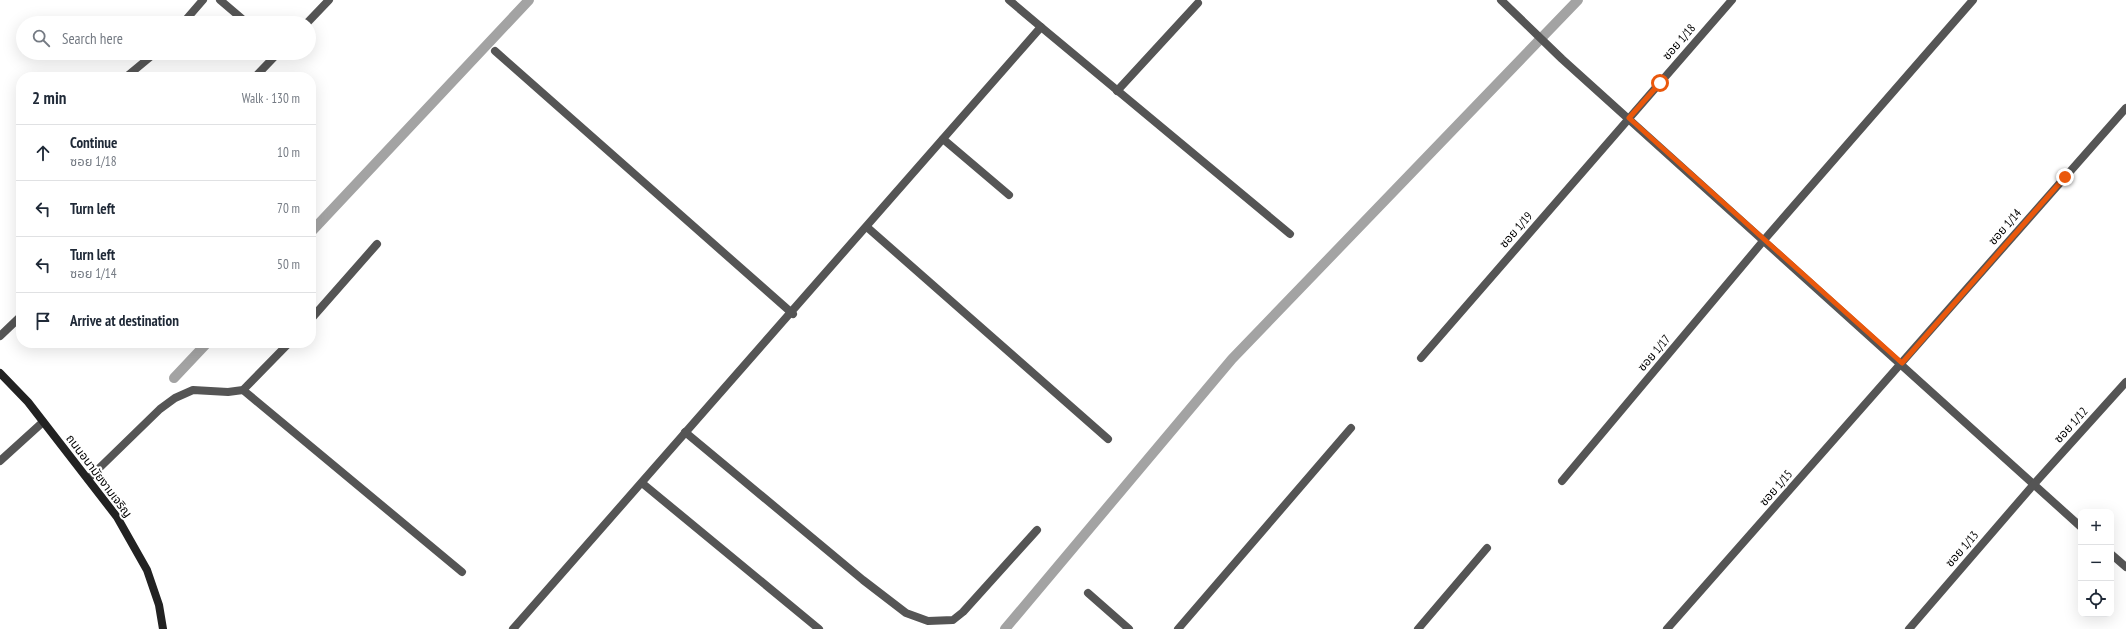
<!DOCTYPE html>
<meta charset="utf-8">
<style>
body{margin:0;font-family:"PT Sans Narrow","Noto Sans Thai",sans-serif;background:#f2f2f3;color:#1f2937}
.controls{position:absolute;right:12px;bottom:12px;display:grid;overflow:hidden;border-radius:8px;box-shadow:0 4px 16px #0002}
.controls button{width:36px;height:36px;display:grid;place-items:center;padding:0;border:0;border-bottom:1px solid #e0e1e3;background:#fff;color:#1f2937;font:20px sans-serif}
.stop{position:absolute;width:12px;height:12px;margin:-9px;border:3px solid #ea580c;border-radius:50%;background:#fff}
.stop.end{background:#ea580c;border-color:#fff;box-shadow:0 1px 4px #0008}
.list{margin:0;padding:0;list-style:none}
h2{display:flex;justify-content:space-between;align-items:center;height:52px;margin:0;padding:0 16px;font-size:17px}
h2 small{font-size:13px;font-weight:400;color:#747a83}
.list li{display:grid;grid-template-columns:26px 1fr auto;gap:12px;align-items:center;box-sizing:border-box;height:56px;padding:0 16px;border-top:1px solid #e0e1e3}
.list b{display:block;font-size:15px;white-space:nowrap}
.list p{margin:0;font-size:13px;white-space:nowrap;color:#747a83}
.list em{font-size:13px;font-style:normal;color:#747a83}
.icon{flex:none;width:22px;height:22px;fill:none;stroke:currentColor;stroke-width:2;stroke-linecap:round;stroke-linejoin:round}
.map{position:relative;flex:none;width:2126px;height:629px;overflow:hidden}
.search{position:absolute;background:#fff;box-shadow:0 4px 16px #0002;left:16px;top:16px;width:300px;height:44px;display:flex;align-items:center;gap:10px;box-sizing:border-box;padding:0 14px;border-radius:22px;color:#747a83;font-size:15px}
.panel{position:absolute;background:#fff;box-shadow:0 4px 16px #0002;left:16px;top:72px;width:300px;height:276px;border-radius:16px}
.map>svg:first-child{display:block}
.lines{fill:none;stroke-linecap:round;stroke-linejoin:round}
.stream{stroke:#a3a3a3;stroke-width:10}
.lane{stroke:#555;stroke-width:8}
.street{stroke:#555;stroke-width:8}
.secondary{stroke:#222;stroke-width:8}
.route{stroke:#ea580c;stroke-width:5}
.labels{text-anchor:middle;stroke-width:4;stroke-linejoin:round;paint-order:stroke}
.street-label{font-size:12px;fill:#000;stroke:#fff}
</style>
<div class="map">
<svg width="2126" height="629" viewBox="0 0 2126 629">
<rect width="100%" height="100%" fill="#fff"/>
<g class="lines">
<g class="stream">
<polyline points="311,232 529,0"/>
<polyline points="174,378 207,343"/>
<polyline points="1005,629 1232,359 1578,0"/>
</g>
<g class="lane">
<polyline points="220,0 247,23"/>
<polyline points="183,23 203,0"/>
<polyline points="126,77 155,53"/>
<polyline points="1117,91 1198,3"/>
<polyline points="943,139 1009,195"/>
<polyline points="868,228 1108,439"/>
<polyline points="311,319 377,244"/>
<polyline points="243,390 462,572"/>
<polyline points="685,432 863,580 906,613 928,621 953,620 963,612 1037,530"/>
<polyline points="0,461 43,422"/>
<polyline points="88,479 160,409 175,398 193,390 228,392 243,390 289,343"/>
<polyline points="642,483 819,629"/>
</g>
<g class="street">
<polyline points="1501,0 1562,59 2081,527"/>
<polyline points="307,23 329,0"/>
<polyline points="1041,27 1290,234"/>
<polyline points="495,51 793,314"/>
<polyline points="255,77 278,53"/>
<polyline points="0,336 21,316"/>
<polyline points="1421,358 1732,0"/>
<polyline points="1562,481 1764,240 1973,0"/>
<polyline points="2111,554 2126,567"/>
<polyline points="1088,593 1129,629"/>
<path d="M513,629C689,429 866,229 1041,27L1009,0"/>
<polyline points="1178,629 1351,428"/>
<polyline points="1418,629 1487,548"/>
<polyline points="1667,629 2126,108"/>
<polyline points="1909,629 2034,484 2126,382"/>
</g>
<polyline class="secondary" points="0,373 28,402 117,517 147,570 159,605 163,629"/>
</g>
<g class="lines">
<polyline class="route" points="1660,83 1629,118 1902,363 2065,177"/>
</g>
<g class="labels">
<g class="street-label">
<text transform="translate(1679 42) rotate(-49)" y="4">ซอย 1/18</text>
<text transform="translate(2005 227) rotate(-49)" y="4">ซอย 1/14</text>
<text transform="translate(1516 230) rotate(-49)" y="4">ซอย 1/19</text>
<text transform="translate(1654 353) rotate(-50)" y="4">ซอย 1/17</text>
<text transform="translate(2071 425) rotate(-48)" y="4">ซอย 1/12</text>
<text transform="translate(99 476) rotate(53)" y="4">ถนนอนามัยงามเจริญ</text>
<text transform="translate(1776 488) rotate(-49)" y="4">ซอย 1/15</text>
<text transform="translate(1962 549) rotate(-49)" y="4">ซอย 1/13</text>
</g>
</g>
</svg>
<div class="controls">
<button>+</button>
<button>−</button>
<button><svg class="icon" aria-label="locate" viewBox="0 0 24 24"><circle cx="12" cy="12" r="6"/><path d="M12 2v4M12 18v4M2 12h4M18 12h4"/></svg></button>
</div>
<div class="stop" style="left:1660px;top:83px"></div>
<div class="stop end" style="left:2065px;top:177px"></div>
<div class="search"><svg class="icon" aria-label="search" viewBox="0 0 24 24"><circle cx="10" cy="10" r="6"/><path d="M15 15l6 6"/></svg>Search here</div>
<section class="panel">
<h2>2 min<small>Walk · 130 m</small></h2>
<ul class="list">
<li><svg class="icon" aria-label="ahead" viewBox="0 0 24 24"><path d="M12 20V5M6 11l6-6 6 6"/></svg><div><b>Continue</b><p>ซอย 1/18</p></div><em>10 m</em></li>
<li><svg class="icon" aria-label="left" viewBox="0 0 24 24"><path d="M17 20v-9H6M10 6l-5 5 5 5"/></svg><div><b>Turn left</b></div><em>70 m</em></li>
<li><svg class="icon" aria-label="left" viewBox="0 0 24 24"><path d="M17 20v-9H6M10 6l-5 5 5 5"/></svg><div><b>Turn left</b><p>ซอย 1/14</p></div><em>50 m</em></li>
<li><svg class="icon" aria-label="arrive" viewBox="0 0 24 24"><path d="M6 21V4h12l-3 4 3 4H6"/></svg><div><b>Arrive at destination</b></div></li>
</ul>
</section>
</div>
